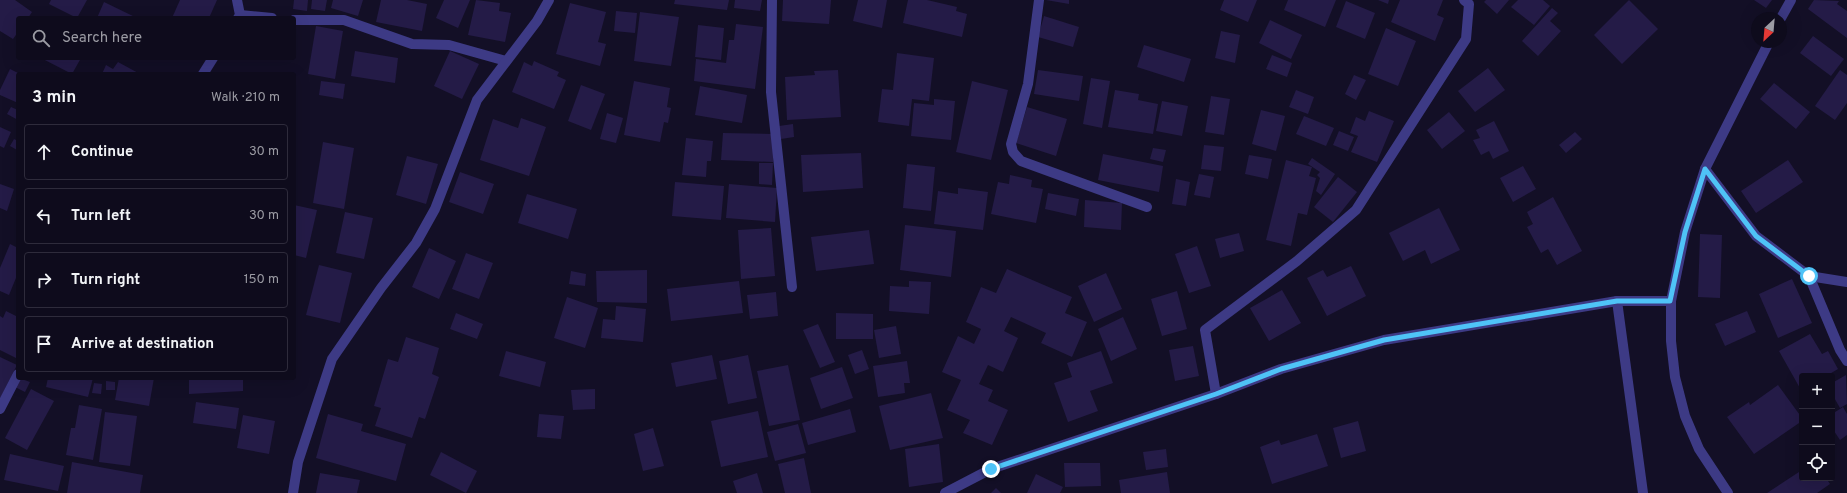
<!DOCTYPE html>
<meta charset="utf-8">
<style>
body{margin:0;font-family:Overpass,sans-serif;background:#1c1929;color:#f1f3f6}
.controls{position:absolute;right:12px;bottom:12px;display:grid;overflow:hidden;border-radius:4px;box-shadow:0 4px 16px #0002}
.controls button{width:36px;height:36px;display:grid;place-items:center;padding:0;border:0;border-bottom:1px solid #2e2b3b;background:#0e0b1c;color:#f1f3f6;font:20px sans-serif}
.compass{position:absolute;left:1751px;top:12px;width:36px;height:36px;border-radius:50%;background:#0e0b1c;box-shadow:0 4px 16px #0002;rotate:206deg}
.stop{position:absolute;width:12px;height:12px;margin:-9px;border:3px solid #4fc3f7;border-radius:50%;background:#fff}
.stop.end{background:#4fc3f7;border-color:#fff;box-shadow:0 1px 4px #0008}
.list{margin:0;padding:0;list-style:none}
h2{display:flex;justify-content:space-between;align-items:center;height:52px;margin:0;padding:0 16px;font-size:17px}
h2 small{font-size:13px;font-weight:400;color:#9b9ba3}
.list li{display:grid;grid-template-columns:26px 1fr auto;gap:12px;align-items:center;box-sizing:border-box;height:56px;margin:0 8px 8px;padding:0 8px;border:1px solid #2e2b3b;border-radius:4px}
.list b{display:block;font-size:15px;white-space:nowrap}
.list em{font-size:13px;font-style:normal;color:#9b9ba3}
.icon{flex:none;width:22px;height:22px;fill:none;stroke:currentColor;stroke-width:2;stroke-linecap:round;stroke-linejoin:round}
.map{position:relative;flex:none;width:1847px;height:493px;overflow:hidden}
.search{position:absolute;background:#0e0b1c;box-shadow:0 4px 16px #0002;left:16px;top:16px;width:280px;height:44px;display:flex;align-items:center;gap:10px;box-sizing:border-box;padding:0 14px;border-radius:4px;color:#9b9ba3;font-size:15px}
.panel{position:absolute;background:#0e0b1c;box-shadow:0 4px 16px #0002;left:16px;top:72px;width:280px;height:308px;border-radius:4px}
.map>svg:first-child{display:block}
.building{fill:#241b47}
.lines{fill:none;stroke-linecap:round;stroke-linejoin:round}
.minor{stroke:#3d3a85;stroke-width:10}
.route{stroke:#4fc3f7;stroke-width:5}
</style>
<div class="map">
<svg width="1847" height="493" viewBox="0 0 1847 493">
<rect width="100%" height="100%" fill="#130f26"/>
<g class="building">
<polygon points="0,0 15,0 32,12 28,18 18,18 18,32 13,39 0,31"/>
<polygon points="51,0 87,0 77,18 49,4"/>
<polygon points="180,0 217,0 209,18 172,18"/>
<polygon points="294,0 308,0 307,11 293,9"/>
<polygon points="312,0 327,0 325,11 311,9"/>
<polygon points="333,0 363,0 358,16 331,8"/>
<polygon points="381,0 407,0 427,4 422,31 376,22"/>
<polygon points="444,0 470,0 458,28 436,18"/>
<polygon points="476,0 500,3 499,11 511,13 505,42 468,35"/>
<polygon points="675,0 729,0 727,10 674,4"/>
<polygon points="735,0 762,0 760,11 734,8"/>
<polygon points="783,0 831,0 829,24 782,21"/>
<polygon points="858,0 887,0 882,28 853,21"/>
<polygon points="908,0 927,0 957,7 956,11 967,14 962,37 903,23"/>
<polygon points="1046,0 1069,0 1069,4"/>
<polygon points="1224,0 1257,0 1248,22 1220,10"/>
<polygon points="1288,0 1336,0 1325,27 1284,10"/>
<polygon points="1378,0 1389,0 1388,4"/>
<polygon points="1400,0 1443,0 1437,15 1444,18 1435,41 1391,22"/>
<polygon points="1486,0 1509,0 1497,14 1484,2"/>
<polygon points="1518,0 1543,0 1550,6 1534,25 1511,7"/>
<polygon points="1629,0 1658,29 1622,64 1594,35"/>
<polygon points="1754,0 1772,0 1766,8"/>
<polygon points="1814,0 1839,1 1837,4 1847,11 1847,38 1808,9"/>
<polygon points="1346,1 1375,13 1365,39 1336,27"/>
<polygon points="104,2 137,18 97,18"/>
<polygon points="570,3 606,12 598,42 606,44 600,66 556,54"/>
<polygon points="1552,8 1558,13 1550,21 1561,31 1538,56 1522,41"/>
<polygon points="616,11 637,13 635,33 614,31"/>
<polygon points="640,12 679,17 671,66 634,61"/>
<polygon points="1044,16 1079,27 1073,47 1038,37"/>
<polygon points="1270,20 1302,35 1291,59 1259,43"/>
<polygon points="736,24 763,27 755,89 694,81 696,59 726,63 729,40 734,40"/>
<polygon points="698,25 724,28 721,60 695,57"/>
<polygon points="316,26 343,31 335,79 308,74"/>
<polygon points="1386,28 1416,41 1398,86 1368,74"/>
<polygon points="1221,31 1240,35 1235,63 1215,58"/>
<polygon points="1813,36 1844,59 1831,76 1800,53"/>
<polygon points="1144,45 1191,59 1184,82 1137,67"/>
<polygon points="355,51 398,58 395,83 351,76"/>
<polygon points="450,51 479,64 462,99 434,86"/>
<polygon points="897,53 934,58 929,101 912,99 909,126 878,122 882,89 893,90"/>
<polygon points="1272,55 1292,63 1287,77 1266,69"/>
<polygon points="41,58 81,58 72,74"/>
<polygon points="534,61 559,72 557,76 566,80 554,109 512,92 524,62 532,66"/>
<polygon points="118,62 140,74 102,74 106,65 113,69"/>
<polygon points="1488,68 1505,90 1475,112 1458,91"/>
<polygon points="10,69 18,73 18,103 0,95 0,90"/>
<polygon points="838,70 841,117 787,120 785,77 815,75 814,71"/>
<polygon points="1038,70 1083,76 1079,101 1034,94"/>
<polygon points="1840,70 1847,75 1847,103 1835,120 1815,106"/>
<polygon points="1354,75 1366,80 1356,100 1345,94"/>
<polygon points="1091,78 1110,81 1102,128 1083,124"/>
<polygon points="321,81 345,84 343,99 319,95"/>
<polygon points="634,81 670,88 667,107 671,108 668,123 664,122 660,142 624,135"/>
<polygon points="972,81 1008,90 991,160 956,152"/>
<polygon points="1774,83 1810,112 1796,129 1760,99"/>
<polygon points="581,85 605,94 591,130 568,121"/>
<polygon points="700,86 747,95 742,123 695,115"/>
<polygon points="1115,90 1139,94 1138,100 1158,104 1153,134 1108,127"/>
<polygon points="1296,90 1314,97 1308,114 1289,107"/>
<polygon points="1211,96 1230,99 1224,135 1205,132"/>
<polygon points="934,99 955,101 951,140 911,136 914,103 934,105"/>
<polygon points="1162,101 1188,106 1182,136 1156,131"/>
<polygon points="11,107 18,110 18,120 7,114"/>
<polygon points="1027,107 1067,119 1056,156 1016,143"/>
<polygon points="1261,110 1285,116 1276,151 1252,144"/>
<polygon points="1369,111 1394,121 1377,162 1351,152 1358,136 1350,133 1356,117 1365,121"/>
<polygon points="1449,112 1465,131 1442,149 1427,130"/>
<polygon points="607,113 623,118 616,143 600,139"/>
<polygon points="1304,116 1334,128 1326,146 1296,134"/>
<polygon points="521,118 546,127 529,176 480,160 493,119 518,128"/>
<polygon points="1494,121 1509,151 1493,159 1489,151 1481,155 1473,140 1480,138 1476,130"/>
<polygon points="793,124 794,137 781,139 779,126"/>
<polygon points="0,127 11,132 4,148 0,146"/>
<polygon points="1339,131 1354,137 1348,151 1333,145"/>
<polygon points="1575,132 1582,139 1566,153 1559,145"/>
<polygon points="723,133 773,134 773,162 721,160"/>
<polygon points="686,138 713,141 711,161 707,161 706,177 682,175"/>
<polygon points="14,139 18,141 17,150 10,146"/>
<polygon points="323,142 354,148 344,209 313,203"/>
<polygon points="1204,145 1224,147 1221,171 1201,169"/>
<polygon points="1153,148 1166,150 1163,162 1150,159"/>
<polygon points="861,153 863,188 803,192 801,155"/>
<polygon points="1103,154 1163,166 1159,192 1098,180"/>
<polygon points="1249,155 1272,159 1268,179 1245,174"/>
<polygon points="407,156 438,164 426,204 396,195"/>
<polygon points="1312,158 1335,174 1321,195 1316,191 1320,178 1317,175 1320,172 1308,164"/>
<polygon points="1286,160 1312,167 1309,176 1316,178 1307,215 1298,213 1291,246 1266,240"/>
<polygon points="1788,160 1803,182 1756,213 1741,191"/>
<polygon points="759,163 773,163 772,185 759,184"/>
<polygon points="907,164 935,167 931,211 903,208"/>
<polygon points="1523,166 1536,189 1513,202 1500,178"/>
<polygon points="460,172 494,184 483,214 449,202"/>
<polygon points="1199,174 1214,177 1210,198 1194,195"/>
<polygon points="1010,175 1032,180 1031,187 1043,189 1036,223 991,214 998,182 1009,184"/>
<polygon points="1338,177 1357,192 1333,222 1314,207"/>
<polygon points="1176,179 1190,182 1186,206 1172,204"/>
<polygon points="675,182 724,186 721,220 672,216"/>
<polygon points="0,184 14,189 7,211 0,208"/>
<polygon points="729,184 777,188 775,222 726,218"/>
<polygon points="958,188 988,192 983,230 934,224 938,191 958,194"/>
<polygon points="1048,193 1079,199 1076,216 1045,209"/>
<polygon points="527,194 577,209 568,239 518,223"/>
<polygon points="1553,197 1582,251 1557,265 1548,249 1541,253 1527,227 1533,224 1527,212"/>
<polygon points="1085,200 1122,203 1121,230 1084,227"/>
<polygon points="294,205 317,210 306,258 294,255"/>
<polygon points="1439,208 1460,250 1431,264 1425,250 1403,261 1389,233"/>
<polygon points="345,212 373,218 364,259 336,253"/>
<polygon points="905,225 956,231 951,277 900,270"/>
<polygon points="771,228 775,276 741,279 738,230"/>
<polygon points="869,230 874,264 816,271 811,237"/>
<polygon points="1239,233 1244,251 1220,258 1215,239"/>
<polygon points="1700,234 1722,235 1720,298 1698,297"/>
<polygon points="10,244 18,248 18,273 9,295 0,291 0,268"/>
<polygon points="1197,246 1211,286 1189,293 1175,254"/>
<polygon points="429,248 456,261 439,299 412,287"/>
<polygon points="466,253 493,263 479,299 452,289"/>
<polygon points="319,265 352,273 340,323 306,315"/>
<polygon points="1351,266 1366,296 1327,316 1307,278 1323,270 1327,277"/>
<polygon points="1007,269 1072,297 1065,313 1087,322 1072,357 1041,343 1046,333 1011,317 1004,331 1018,338 1003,372 988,365 979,384 993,390 988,401 1008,410 992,445 963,433 970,420 947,410 961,380 942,372 958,336 974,344 981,329 966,322 981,287 996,293"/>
<polygon points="647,270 647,303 597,302 596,271"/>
<polygon points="571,271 586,274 585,286 569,284"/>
<polygon points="1106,273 1122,309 1094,322 1078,286"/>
<polygon points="1792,279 1812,323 1778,338 1759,294"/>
<polygon points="739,281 743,313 671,321 667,289"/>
<polygon points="909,281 931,282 929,314 889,311 890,286 909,287"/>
<polygon points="1282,290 1301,323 1269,341 1250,308"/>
<polygon points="1177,291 1187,329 1162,336 1151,299"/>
<polygon points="776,292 778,316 750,319 747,295"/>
<polygon points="567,297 598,308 585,348 554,338"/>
<polygon points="616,306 646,309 643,342 601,338 603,319 615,320"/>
<polygon points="6,311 18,317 18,359 0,350 0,316 3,318"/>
<polygon points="1747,311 1756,332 1725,346 1715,324"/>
<polygon points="456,313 483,324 477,339 450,329"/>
<polygon points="836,313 873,314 873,339 836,339"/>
<polygon points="1123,317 1137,349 1111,361 1098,329"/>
<polygon points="818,324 835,362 820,368 803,330"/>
<polygon points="896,326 901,354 879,358 874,330"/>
<polygon points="1810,334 1822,354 1828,351 1838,369 1826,376 1802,376 1801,390 1779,351"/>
<polygon points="406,337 439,348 432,374 439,377 425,419 419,417 412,438 375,426 381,408 374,406 388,359 398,362"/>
<polygon points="1193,346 1199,376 1175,381 1169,350"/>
<polygon points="862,350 869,369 855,374 848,355"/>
<polygon points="506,351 546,362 540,387 499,376"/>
<polygon points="1101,351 1113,383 1090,391 1098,411 1068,422 1054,383 1072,377 1067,363"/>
<polygon points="712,355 717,379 676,387 671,363"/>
<polygon points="748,355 757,398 728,404 719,361"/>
<polygon points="0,357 17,365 0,399"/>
<polygon points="907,361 910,383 904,383 905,393 878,397 873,366"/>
<polygon points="788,365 800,420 769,426 757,371"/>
<polygon points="842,367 853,398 821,409 810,378"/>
<polygon points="1846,375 1847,404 1840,408 1832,394 1832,383"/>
<polygon points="19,378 30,382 25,392 15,387"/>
<polygon points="48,378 93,378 88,397 46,387"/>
<polygon points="119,378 154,378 149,406 115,400"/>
<polygon points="189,378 224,378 225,380 243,379 243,391 189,394"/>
<polygon points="106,381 115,382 115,390 106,390"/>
<polygon points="94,383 102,384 101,394 92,393"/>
<polygon points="1778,385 1802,418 1802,421 1754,454 1727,417 1749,402 1750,405"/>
<polygon points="31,389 54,401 27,450 5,438"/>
<polygon points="595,389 595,409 573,410 571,390"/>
<polygon points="931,393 943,438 890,450 879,406"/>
<polygon points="196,402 239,408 236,429 193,423"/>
<polygon points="79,405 102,409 93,460 66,455 71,428 75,428"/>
<polygon points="1843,407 1847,414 1847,435 1840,440 1832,428 1832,414"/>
<polygon points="850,409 856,432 808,445 802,423"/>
<polygon points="758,411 768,457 721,467 711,421"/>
<polygon points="105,412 137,416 130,466 99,462"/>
<polygon points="328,414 363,424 361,431 406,444 396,481 316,458"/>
<polygon points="539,414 564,416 561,439 537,437"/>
<polygon points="243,415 275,421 269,454 237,448"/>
<polygon points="1358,421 1366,451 1341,458 1333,428"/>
<polygon points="798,424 806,453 775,461 767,432"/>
<polygon points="653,428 664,466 643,471 634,434"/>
<polygon points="1317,434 1328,466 1272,484 1260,447 1279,440 1281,445"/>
<polygon points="939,444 943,482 909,487 905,449"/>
<polygon points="1166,449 1168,467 1146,470 1143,452"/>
<polygon points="441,452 477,471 466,493 430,475"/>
<polygon points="10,454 64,466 58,491 4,480"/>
<polygon points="804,458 811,493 785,493 778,464"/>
<polygon points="72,462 143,475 140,493 67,493"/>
<polygon points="1064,463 1100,463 1101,486 1065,487"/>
<polygon points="1802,470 1802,478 1826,478 1830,484 1817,493 1767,493"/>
<polygon points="1167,472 1170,493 1121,493 1119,480"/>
<polygon points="320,473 360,480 357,493 316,493"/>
<polygon points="757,473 763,493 737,493 733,481"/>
<polygon points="1036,474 1063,487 1060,493 1027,493"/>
<polygon points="996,488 1001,493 991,493"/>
</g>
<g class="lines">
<g class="minor">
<polyline points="237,0 240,15 238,18"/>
<polyline points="772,0 771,92 792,287"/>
<polyline points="1039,0 1028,84 1011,144 1013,152 1021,161 1147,207"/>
<polyline points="240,15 272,18"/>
<polyline points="1781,18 1791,0"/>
<polyline points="294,20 344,20 412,44 449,45 506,61"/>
<polyline points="203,74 213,58"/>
<polyline points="1705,169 1756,236 1809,276 1840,350 1847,361"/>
<polyline points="1809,276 1847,282"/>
<polyline points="1617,301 1643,493"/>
<polyline points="1216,394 1205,330 1297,261 1356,210 1466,39 1469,4 1464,0"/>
<polyline points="0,409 18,374"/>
<polyline points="293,493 298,462 332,359 381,288 416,243 435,209 477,100 537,21 549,0"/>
<polyline points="945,493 991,469 1216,394 1281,369 1384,340 1617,301 1671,301"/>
<polyline points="1728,493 1699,449 1685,416 1675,377 1671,341 1671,301 1685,232 1705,169 1769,42"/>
</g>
</g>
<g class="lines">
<polyline class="route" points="991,469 1216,394 1281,369 1384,340 1617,301 1670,301 1685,232 1705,169 1756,236 1809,276"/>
</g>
</svg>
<div class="controls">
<button>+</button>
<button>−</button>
<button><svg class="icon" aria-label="locate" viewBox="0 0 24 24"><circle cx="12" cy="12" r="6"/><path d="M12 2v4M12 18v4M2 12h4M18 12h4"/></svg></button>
</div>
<svg class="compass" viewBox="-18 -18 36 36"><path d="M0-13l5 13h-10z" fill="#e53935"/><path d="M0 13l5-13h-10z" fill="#9b9ba3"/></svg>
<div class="stop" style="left:1809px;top:276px"></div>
<div class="stop end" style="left:991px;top:469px"></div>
<div class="search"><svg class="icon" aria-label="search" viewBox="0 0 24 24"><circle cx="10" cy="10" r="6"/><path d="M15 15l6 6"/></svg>Search here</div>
<section class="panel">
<h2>3 min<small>Walk · 210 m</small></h2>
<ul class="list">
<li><svg class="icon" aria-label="ahead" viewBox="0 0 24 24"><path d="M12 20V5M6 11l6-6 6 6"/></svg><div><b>Continue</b></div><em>30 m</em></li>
<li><svg class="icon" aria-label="left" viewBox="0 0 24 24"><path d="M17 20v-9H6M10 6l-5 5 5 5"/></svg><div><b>Turn left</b></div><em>30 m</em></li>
<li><svg class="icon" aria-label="right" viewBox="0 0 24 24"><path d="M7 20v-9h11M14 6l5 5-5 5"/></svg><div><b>Turn right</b></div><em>150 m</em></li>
<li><svg class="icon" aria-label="arrive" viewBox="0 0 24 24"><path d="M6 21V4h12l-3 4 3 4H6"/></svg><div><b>Arrive at destination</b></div></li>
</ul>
</section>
</div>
